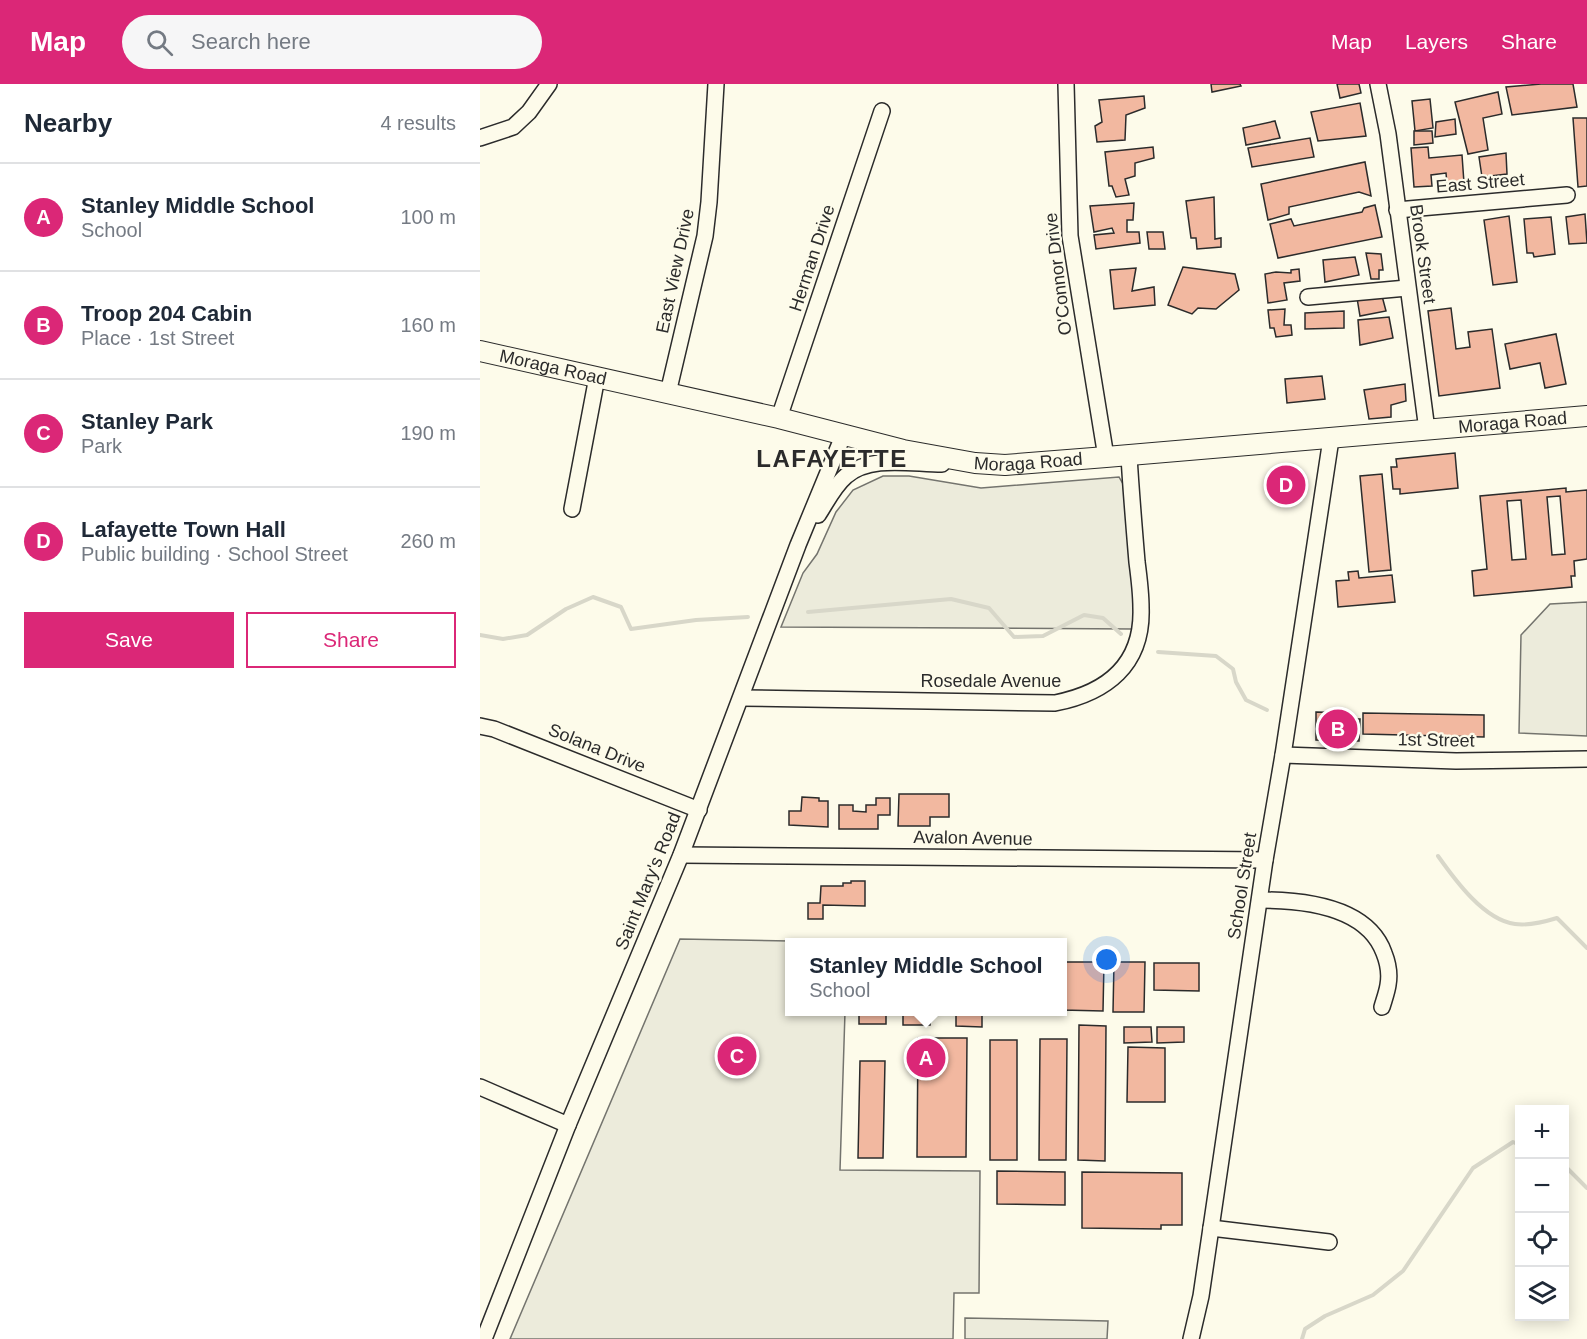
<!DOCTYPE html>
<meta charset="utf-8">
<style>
body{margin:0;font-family:Helvetica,sans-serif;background:#f6f6f7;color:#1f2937}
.controls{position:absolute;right:18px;bottom:18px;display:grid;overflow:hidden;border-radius:0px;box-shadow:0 3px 15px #0003}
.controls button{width:54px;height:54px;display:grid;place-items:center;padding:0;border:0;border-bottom:2px solid #e0e1e3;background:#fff;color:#1f2937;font:30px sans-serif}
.you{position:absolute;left:627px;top:876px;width:21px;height:21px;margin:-15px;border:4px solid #fff;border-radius:50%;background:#1a73e8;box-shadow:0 0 0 9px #1a73e833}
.badge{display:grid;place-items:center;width:39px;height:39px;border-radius:50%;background:#db2777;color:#fff;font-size:20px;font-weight:700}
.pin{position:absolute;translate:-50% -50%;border:3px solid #fff;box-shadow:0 2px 6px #0006}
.popup{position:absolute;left:305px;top:854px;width:282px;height:78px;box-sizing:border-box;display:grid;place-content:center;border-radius:0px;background:#fff;filter:drop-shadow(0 2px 4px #0005);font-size:20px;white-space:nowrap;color:#747a83}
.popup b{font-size:22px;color:#1f2937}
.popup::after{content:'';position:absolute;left:50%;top:100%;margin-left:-12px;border:12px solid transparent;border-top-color:#fff}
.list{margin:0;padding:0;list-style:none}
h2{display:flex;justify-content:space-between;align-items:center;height:78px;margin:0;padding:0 24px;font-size:26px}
h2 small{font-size:20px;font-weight:400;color:#747a83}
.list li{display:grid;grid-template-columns:39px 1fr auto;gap:18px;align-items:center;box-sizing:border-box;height:108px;padding:0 24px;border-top:2px solid #e0e1e3}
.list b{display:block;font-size:22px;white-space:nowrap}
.list p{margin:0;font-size:20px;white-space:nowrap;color:#747a83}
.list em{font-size:20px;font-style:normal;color:#747a83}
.actions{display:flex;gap:12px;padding:18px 24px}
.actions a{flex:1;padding:14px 0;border:2px solid #db2777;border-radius:0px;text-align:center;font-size:21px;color:#db2777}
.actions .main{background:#db2777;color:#fff}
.icon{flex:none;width:33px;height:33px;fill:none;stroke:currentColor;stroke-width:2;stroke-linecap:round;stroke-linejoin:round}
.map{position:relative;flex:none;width:1107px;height:1255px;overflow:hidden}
header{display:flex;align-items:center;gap:36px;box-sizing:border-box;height:84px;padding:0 30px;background:#db2777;color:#fff}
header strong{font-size:28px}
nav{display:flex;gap:33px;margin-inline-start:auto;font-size:21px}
.search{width:420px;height:54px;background:#f6f6f7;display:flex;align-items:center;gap:15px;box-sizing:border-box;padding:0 21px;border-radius:33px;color:#747a83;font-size:22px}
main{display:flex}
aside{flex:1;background:#fff}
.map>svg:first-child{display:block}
.green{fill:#ecebdb;stroke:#74746e;stroke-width:1.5}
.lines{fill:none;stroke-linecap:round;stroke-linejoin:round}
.stream{stroke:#d8d7c9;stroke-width:4}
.building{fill:#f2b8a0;stroke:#2b2b2b;stroke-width:1.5;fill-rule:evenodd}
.minor-casing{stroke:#2b2b2b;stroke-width:18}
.major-casing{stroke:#2b2b2b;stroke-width:22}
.minor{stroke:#fdfbea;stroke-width:15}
.major{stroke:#fdfbea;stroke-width:20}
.labels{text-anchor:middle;stroke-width:4.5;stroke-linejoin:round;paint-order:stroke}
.street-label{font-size:18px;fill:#2b2b2b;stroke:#fdfbea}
.district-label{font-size:24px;font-weight:bold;letter-spacing:1.5px;fill:#2b2b2b;stroke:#fdfbea}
</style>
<header>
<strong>Map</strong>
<div class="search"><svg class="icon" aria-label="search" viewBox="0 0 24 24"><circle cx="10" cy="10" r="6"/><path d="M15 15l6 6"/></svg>Search here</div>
<nav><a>Map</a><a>Layers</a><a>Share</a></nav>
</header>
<main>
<aside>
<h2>Nearby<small>4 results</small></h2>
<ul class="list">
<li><span class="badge">A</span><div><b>Stanley Middle School</b><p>School</p></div><em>100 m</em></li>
<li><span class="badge">B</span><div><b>Troop 204 Cabin</b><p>Place · 1st Street</p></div><em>160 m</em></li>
<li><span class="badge">C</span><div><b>Stanley Park</b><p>Park</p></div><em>190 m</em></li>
<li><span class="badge">D</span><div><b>Lafayette Town Hall</b><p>Public building · School Street</p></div><em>260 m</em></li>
</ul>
<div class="actions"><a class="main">Save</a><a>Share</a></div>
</aside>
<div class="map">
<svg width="1107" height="1255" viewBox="0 0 1107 1255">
<rect width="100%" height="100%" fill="#fdfbea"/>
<g class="green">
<polygon points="403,392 429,392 501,404 639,393 643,400 654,519 653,545 301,543 323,489 337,470 356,428 373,406"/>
<polygon points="1107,518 1107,652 1039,649 1041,551 1070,520"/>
<polygon points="200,855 367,858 310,858 310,928 365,928 360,1086 500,1087 499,1209 474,1209 473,1255 30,1255"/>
<polygon points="485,1234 628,1237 627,1255 485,1255"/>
</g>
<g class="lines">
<g class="stream">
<polyline points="328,528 471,515 509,524 534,553 563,552 604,531 623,534 641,550"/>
<polyline points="0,551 23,555 47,551 86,525 113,513 141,523 151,545 216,536 268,533"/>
<polyline points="678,568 736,572 753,585 756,598 766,616 787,626"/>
<path d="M958,772C975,796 1004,836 1035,840C1049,842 1064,838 1077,834L1107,864"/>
<polyline points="1084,1081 1107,1104"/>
<polyline points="822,1255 825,1245 845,1232 893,1211 923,1187 993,1084 1033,1058 1040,1061"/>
</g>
</g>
<g class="building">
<polygon points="731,0 760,0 761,2 732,8"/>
<polygon points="857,0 879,0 881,9 860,14"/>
<polygon points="1061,0 1093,0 1097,23 1032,31 1026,3"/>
<polygon points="1018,8 1022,30 1003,34 1008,66 988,70 975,18"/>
<polygon points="664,12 665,24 646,31 645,56 617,58 615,42 622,38 619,16"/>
<polygon points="950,15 953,44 935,47 932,17"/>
<polygon points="880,19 886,52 838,57 831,28"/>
<polygon points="1093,34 1107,34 1107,102 1098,103"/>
<polygon points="975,35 976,50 955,53 956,38"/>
<polygon points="795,37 800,54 766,61 763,44"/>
<polygon points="934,47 952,47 953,59 934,61"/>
<polygon points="830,54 834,73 772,83 768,64"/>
<polygon points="673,63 674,74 655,79 655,92 645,95 649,111 636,113 632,102 629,102 625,68"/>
<polygon points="948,63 949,74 982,71 984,99 967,100 966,89 951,91 952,102 934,103 931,64"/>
<polygon points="1026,69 1027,90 1002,93 999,73"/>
<polygon points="885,78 891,112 879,108 809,123 809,130 788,136 781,100"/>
<polygon points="734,113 735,155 741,154 741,163 717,165 716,154 711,154 706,117"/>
<polygon points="654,119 653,136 647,136 647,148 659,148 660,159 616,165 614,151 634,149 632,144 614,148 610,122"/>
<polygon points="895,121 902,153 798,174 790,140 811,135 814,142 882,128 884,124"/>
<polygon points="1105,130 1107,159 1089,160 1086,133"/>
<polygon points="1029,132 1037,198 1013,201 1004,136"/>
<polygon points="1071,133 1075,170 1054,173 1053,169 1047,169 1044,135"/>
<polygon points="667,148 683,148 685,165 669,165"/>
<polygon points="886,169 901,170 903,186 899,186 899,195 891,195"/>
<polygon points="875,173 879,191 845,198 843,176"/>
<polygon points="703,183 755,190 759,206 736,225 718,224 712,230 688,221"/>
<polygon points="656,184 652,207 674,203 675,221 634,225 630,186"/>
<polygon points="819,185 820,197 804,199 807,216 788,219 785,190 796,188 811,189 811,186"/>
<polygon points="902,212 906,227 880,232 877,214"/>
<polygon points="971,224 976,265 990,263 988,248 1012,245 1020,304 959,312 948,227"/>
<polygon points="805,225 804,241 811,241 812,251 796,253 794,244 790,244 788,226"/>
<polygon points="864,227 864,244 825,245 825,229"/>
<polygon points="909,233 913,254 880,261 878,236"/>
<polygon points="1076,250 1086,300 1065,304 1060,279 1030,285 1025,260"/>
<polygon points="842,292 845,315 807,319 805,295"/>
<polygon points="925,300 926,317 911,321 911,333 889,335 884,306"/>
<polygon points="975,369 978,404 920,410 920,405 913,405 911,383 917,383 916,375"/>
<polygon points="902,390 911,486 889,488 880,392"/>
<path d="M1086,404V408L1107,406V475L1094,477L1095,492H1091L1092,503L994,512L992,487L1007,485L1000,412ZM1080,412L1085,470L1072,471L1067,413ZM1041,416L1046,475L1032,476L1027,417Z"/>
<polygon points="878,487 879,494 912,491 915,518 858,523 856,497 869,496 868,488"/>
<polygon points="836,628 870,629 870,635 880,635 879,657 836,656"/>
<polygon points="883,629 1004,631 1004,653 883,650"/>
<polygon points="419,710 469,710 469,733 450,733 450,742 418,742"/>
<polygon points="322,713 339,714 339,717 348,717 348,743 309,741 309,727 321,727"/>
<polygon points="396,714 410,714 410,731 398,731 398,745 359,745 359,721 373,721 373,727 386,728 386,721 396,721"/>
<polygon points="371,797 385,797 385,822 343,821 343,835 328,835 328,819 340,819 341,802 363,802 363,799 371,799"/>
<polygon points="582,878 624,878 623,927 582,926"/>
<polygon points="634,878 665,878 664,928 633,928"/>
<polygon points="674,879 719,879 719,907 674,906"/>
<rect x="379" y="928" width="27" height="12"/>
<rect x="423" y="928" width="27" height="13"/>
<polygon points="476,928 502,928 502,943 476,942"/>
<polygon points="599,941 626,942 625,1077 598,1076"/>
<polygon points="644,943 671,943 672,958 644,959"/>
<polygon points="677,943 704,943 704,958 677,959"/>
<polygon points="438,954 487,954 486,1073 437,1073"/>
<polygon points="560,955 587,955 586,1076 559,1076"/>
<rect x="510" y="956" width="27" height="120"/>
<polygon points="648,963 685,964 685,1018 647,1018"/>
<polygon points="380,977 405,977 403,1074 378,1074"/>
<polygon points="517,1087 585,1088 585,1121 517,1120"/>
<polygon points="602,1088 702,1089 702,1141 681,1141 681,1145 602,1144"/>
</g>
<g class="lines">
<g class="minor-casing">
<g id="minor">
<polyline points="586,0 590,152 626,373"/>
<polyline points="898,0 908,50 947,346"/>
<polyline points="0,54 33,43 49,28 69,0"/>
<polyline points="917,126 1087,111"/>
<polyline points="828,213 927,204"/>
<polyline points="188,309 225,152 229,118 236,0"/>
<polyline points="299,334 402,27"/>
<polyline points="92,425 117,293"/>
<path d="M338,431C346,419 354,402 366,392C390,371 431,380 462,380"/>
<path d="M261,614L575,619C626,609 663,581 661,524C661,508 659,493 657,478C654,442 651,407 649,372"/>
<polyline points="0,642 14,645 219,726"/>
<polyline points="803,671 976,677 1107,675"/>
<polyline points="201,771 785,776"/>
<path d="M780,816C823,816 887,822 904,869C908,879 910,890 908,901C907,908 904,916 902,923"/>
<polyline points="0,1003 88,1041"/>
<polyline points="731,1144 849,1158"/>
<polyline points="4,1255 88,1041 201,771 318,461 363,352"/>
<polyline points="711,1255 721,1212 785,776 803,671 851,355"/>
</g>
</g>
<g class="major-casing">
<g id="major">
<path id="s1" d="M0,267L299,334L423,366L495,379L525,381L626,373L1107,332"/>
</g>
</g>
<use href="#minor" class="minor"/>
<use href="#major" class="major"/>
</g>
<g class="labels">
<g class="street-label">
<text transform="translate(1000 99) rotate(-5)" y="6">East Street</text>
<text transform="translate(943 170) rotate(82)" y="6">Brook Street</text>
<text transform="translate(332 174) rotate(-72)" y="6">Herman Drive</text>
<text transform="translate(195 187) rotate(-78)" y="6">East View Drive</text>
<text transform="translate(578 190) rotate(-97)" y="6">O'Connor Drive</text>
<text dy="6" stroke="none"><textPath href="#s1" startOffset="75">Moraga Road</textPath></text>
<text dy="6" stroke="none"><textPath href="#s1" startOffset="1047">Moraga Road</textPath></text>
<text dy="6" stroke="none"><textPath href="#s1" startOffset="561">Moraga Road</textPath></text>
<text x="511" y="603">Rosedale Avenue</text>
<text transform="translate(956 656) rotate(1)" y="6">1st Street</text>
<text transform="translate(117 664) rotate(22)" y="6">Solana Drive</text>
<text transform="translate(493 754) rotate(1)" y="6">Avalon Avenue</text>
<text transform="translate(168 797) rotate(-68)" y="6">Saint Mary's Road</text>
<text transform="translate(762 802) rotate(-81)" y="6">School Street</text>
</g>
<g class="district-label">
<text x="352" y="383">LAFAYETTE</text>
</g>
</g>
</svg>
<div class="controls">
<button>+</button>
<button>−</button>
<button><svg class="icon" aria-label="locate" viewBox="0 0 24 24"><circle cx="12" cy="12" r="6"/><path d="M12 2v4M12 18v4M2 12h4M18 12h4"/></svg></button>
<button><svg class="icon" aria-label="layers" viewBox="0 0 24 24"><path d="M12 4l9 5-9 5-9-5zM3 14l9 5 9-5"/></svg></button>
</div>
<div class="you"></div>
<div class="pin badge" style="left:446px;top:974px">A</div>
<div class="popup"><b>Stanley Middle School</b>School</div>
<div class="pin badge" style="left:858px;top:645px">B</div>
<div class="pin badge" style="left:257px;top:972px">C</div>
<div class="pin badge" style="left:806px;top:401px">D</div>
</div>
</main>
